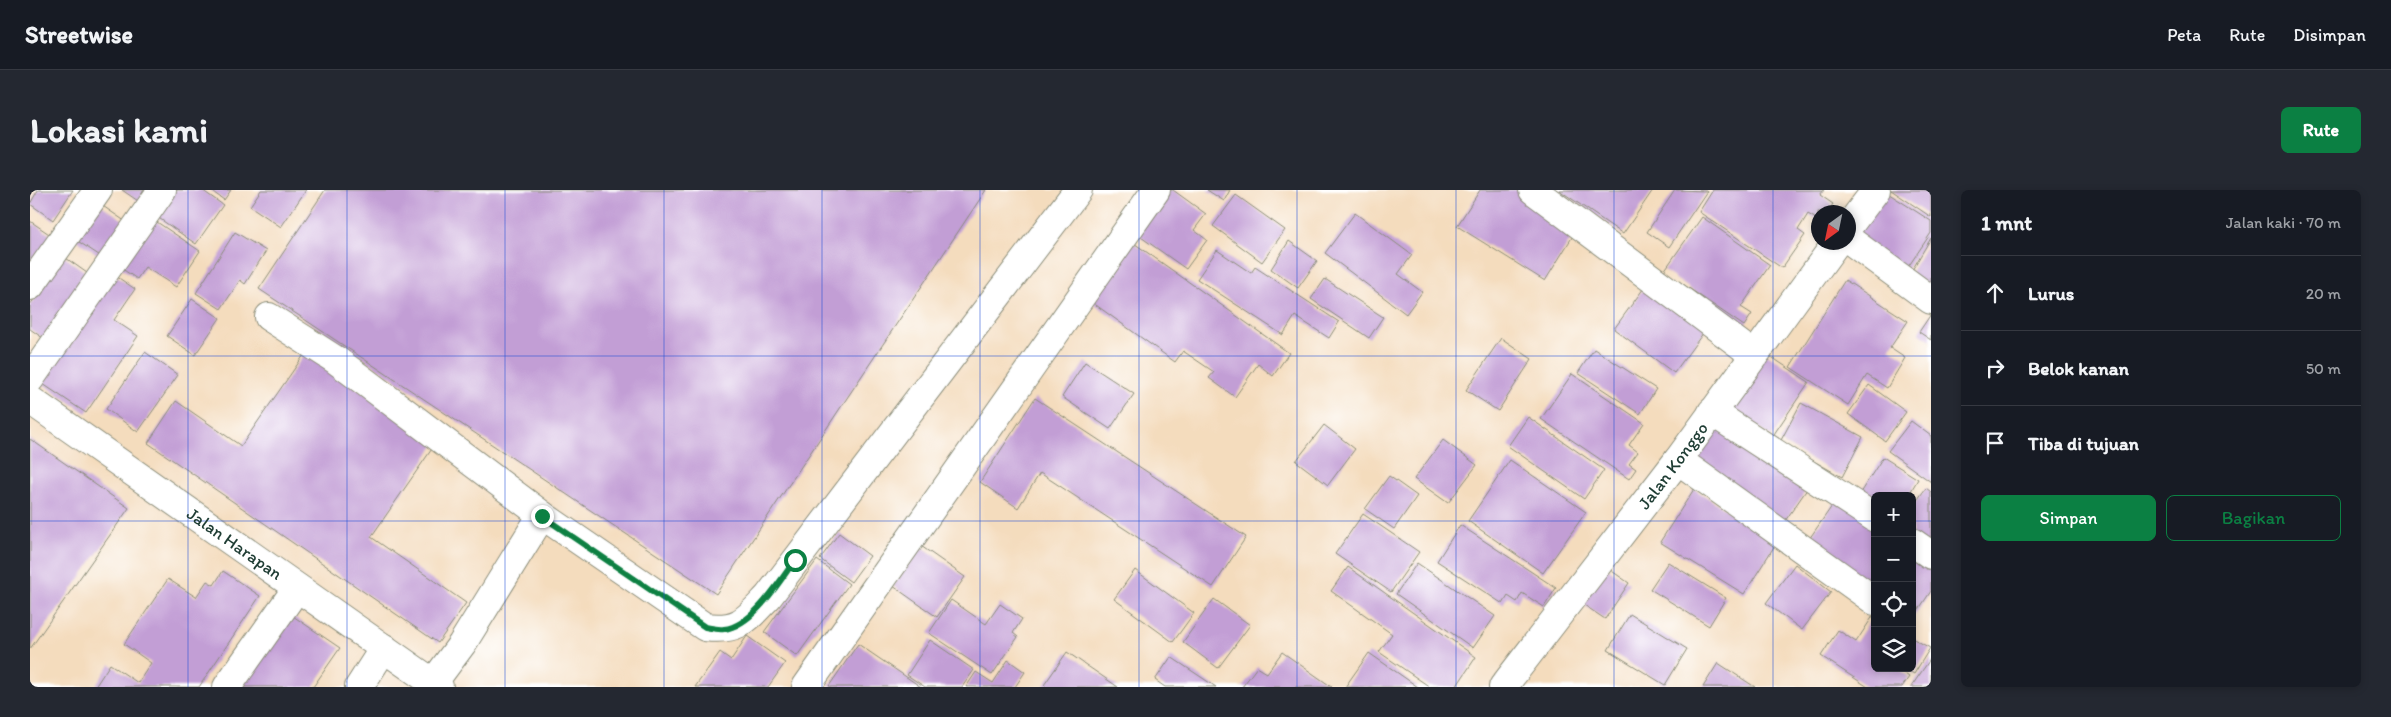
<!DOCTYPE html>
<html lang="id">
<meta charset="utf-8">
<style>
body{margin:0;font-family:Itim,sans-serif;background:#242831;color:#f1f3f6}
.controls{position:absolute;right:15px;bottom:15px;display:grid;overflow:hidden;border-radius:8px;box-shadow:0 2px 8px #0003}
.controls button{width:45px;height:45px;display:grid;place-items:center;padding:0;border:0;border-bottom:1px solid #363941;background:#171b24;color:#f1f3f6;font:25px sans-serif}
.compass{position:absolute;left:1781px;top:15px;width:45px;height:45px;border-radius:50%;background:#171b24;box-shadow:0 2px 8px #0003;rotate:213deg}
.stop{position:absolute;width:15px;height:15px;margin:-11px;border:4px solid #0b8043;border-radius:50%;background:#fff}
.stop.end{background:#0b8043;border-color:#fff;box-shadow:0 1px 5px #0008}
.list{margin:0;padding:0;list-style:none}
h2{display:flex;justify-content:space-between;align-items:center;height:65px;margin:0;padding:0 20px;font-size:21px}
h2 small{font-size:16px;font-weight:400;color:#9ea1a6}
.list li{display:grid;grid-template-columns:32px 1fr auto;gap:15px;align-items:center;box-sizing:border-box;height:75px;padding:0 20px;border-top:1px solid #363941}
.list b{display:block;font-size:19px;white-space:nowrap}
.list em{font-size:16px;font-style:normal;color:#9ea1a6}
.actions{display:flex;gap:10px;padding:15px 20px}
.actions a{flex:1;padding:11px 0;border:1px solid #0b8043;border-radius:8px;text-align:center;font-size:18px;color:#0b8043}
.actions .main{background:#0b8043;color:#fff}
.icon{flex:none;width:28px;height:28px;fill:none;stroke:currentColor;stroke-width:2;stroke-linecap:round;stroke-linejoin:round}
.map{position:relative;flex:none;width:1901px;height:497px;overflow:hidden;border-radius:8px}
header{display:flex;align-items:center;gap:30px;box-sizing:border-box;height:70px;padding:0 25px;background:#171b24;border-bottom:1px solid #363941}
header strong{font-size:24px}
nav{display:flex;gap:28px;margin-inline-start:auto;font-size:18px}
.intro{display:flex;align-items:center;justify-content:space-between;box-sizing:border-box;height:120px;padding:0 30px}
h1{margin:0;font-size:35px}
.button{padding:12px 22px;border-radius:8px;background:#0b8043;color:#fff;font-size:18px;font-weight:700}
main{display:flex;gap:30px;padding:0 30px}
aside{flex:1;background:#171b24;border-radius:8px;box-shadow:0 2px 8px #0003}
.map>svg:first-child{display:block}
.building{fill:#c29ed5}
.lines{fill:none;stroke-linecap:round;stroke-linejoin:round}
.minor-casing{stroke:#8a8c78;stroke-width:30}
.minor{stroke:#fff;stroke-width:28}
.route{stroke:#0b8043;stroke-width:6}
.grid{fill:none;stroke:#1d4ed8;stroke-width:1;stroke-opacity:0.55}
.labels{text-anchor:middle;stroke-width:4;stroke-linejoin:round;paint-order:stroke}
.street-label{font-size:18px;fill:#1f3d34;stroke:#fff}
</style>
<header>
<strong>Streetwise</strong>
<nav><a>Peta</a><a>Rute</a><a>Disimpan</a></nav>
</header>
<div class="intro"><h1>Lokasi kami</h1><a class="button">Rute</a></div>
<main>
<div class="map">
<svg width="1901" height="497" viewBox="0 0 1901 497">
<rect width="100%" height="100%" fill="#fff"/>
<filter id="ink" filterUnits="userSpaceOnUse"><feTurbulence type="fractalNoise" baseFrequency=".02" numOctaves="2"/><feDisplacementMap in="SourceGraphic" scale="10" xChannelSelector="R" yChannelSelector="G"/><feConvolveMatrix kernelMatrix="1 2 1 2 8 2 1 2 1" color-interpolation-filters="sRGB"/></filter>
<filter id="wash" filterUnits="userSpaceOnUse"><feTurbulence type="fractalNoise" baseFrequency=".0096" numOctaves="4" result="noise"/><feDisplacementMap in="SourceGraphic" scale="20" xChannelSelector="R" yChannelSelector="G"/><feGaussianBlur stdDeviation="1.12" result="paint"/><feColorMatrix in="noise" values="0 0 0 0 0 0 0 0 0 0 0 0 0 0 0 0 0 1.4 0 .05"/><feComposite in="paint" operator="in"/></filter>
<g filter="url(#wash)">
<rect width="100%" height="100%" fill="#f4dcbd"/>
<g id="blocks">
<g class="building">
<polygon points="8,0 43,0 23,30 0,14"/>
<polygon points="92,0 124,0 114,15"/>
<polygon points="140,0 172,0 193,15 166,54 123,24"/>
<polygon points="180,0 201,0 194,10"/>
<polygon points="231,0 276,0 251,37 220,16"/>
<polygon points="295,0 956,0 686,404 229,99"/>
<polygon points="1129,0 1143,0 1176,24 1164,40 1177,50 1156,79 1101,40"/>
<polygon points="1177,0 1200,0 1194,11"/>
<polygon points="1450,0 1491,0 1549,36 1515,91 1427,36"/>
<polygon points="1529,0 1623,0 1593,44"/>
<polygon points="1645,0 1677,1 1639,57 1617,42"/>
<polygon points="1683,0 1794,0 1790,5 1803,14 1798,22 1788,22 1788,30 1778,24 1768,40 1775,45 1752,78 1669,22"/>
<polygon points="1853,0 1901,31 1901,43 1876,80 1824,46"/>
<polygon points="1861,0 1901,0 1901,27"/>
<polygon points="1206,5 1255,40 1232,72 1183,36"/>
<polygon points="67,12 102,36 78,71 43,48"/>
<polygon points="1325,23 1382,65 1368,84 1392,102 1376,124 1295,63"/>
<polygon points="1672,27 1740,75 1711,117 1722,124 1714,136 1634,81"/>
<polygon points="121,28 170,61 146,97 115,77 107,89 88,76"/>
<polygon points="0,31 25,48 0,82"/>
<polygon points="205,42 236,61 215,94 210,90 191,119 166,103"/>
<polygon points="1901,48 1901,101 1878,87"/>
<polygon points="1101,51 1259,163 1243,186 1228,174 1205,207 1179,188 1184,182 1153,161 1145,172 1059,110"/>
<polygon points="1259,51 1287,71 1268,98 1241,79"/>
<polygon points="1187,60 1221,83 1225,77 1309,132 1299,148 1265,126 1253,145 1167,89"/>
<polygon points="33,66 64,88 20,153 0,139 0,115"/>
<polygon points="80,82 105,99 84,130 108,146 56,223 7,190"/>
<polygon points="1295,89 1353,127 1339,148 1281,109"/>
<polygon points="1815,90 1878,131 1860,158 1875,168 1857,198 1837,185 1818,215 1760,177"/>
<polygon points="1619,91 1679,135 1644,183 1584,139"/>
<polygon points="162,109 190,128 165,165 137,146"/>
<polygon points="1901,124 1901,150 1889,142"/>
<polygon points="1471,148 1502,169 1468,221 1436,200"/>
<polygon points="1564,159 1626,199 1610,224 1548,183"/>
<polygon points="115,162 148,185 108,242 76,219"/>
<polygon points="276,162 406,253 341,347 436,413 408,453 118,253 146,211 211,256"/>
<polygon points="1734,162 1779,192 1742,247 1697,216"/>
<polygon points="1055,172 1104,204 1080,239 1032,207"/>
<polygon points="1542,184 1614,233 1599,255 1608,262 1599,274 1606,279 1599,289 1511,229"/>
<polygon points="1839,195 1876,222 1855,251 1818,224"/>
<polygon points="1005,208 1216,347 1183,397 1010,283 988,318 950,292"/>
<polygon points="1771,213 1833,247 1812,287 1750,252"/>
<polygon points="1498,227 1574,280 1554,309 1478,256"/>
<polygon points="1687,228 1782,292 1755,331 1661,267"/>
<polygon points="1881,231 1901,246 1901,292 1858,261"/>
<polygon points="1294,235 1325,259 1298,295 1266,271"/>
<polygon points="0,249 99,318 0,459"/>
<polygon points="1413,250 1447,275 1418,313 1384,289"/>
<polygon points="1853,267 1888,289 1878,306 1845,306 1845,317 1828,306"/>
<polygon points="1480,270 1556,322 1513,383 1438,331"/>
<polygon points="1359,286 1387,306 1364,339 1335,319"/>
<polygon points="1896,298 1901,302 1901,359 1882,346 1882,317"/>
<polygon points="1664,299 1747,352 1714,404 1630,352"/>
<polygon points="1809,306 1845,331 1845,398 1777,352"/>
<polygon points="1333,324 1389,362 1361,402 1305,364"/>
<polygon points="1430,335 1526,398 1514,417 1492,403 1487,412 1478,406 1473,414 1407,371"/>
<polygon points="809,343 840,366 821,392 790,369"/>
<polygon points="891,356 935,387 907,427 863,396"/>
<polygon points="1882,357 1901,369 1901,401 1885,425 1882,424"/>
<polygon points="787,370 819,394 767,466 734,442"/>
<polygon points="1638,372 1696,408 1679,436 1620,399"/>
<polygon points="1387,373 1465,426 1443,458 1366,404"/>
<polygon points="1765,374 1801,402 1772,440 1736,413"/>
<polygon points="1318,377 1446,467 1426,497 1400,497 1349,462 1362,444 1301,401"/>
<polygon points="1576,377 1599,393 1575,429 1551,413"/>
<polygon points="1105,380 1164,423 1143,452 1084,409"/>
<polygon points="193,381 230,406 169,497 65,497 80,474 108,493 121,473 94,454 138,389 166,407 177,391 184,395"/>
<polygon points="1184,409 1220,435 1188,478 1153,452"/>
<polygon points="921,410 956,434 970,414 992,429 983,443 988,447 962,485 899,443"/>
<polygon points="257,422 310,458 283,497 207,497"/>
<polygon points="1845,423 1845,478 1867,478 1879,487 1872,497 1838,497 1791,466 1808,440 1826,452"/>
<polygon points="1600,424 1657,459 1635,495 1578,460"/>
<polygon points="717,446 755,473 738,497 665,497 690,462 701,470"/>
<polygon points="1882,448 1900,458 1884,484 1874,478 1882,478"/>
<polygon points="900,450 944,480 932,497 895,497 877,485"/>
<polygon points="828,454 891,497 801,497 799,496"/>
<polygon points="1037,462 1088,497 1017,497 1014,495"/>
<polygon points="1252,462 1302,497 1212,497 1227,477 1237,483"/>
<polygon points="1339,463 1388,497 1315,497"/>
<polygon points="1141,467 1186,497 1135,497 1125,490"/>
<polygon points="1901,468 1901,497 1881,497"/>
<polygon points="978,470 995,482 985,497 936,497 946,482 963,493"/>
<polygon points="1688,473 1725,497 1673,497"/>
</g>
</g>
</g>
<g filter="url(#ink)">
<use href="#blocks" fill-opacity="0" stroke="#8a8c78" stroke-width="1"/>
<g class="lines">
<g class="minor-casing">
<g id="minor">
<polyline points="1503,0 1724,165"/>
<polyline points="1818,37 1846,0"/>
<polyline points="1818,49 1901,110"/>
<polyline points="0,96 68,0"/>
<polyline points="239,127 306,170 512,325 432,454 403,493"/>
<polyline points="0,189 132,0"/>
<path id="s1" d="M0,210L409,497"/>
<polyline points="1682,222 1845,328"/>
<polyline points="1648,270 1845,411"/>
<path d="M512,325L675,437C709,441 715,431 738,407L1048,0"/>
<polyline points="1882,352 1901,365"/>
<polyline points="197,497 267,398"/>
<polyline points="329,497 354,458"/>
<polyline points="776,497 1126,0"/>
<path id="s2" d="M1473,497L1648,270L1807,52"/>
</g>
</g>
<use href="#minor" class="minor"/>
</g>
</g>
<g class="lines" filter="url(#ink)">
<path class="route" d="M512,326L675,437C681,438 688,440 694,439C723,436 749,392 765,370"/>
</g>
<path class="grid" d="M158,0V497M317,0V497M475,0V497M634,0V497M792,0V497M950,0V497M1109,0V497M1267,0V497M1426,0V497M1584,0V497M1743,0V497M0,166H1901M0,331H1845M1882,331H1901"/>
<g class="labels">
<g class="street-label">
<text dy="6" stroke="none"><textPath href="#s2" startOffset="279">Jalan Konggo</textPath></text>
<text dy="6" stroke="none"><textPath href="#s1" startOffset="250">Jalan Harapan</textPath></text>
</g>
</g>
</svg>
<div class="controls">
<button>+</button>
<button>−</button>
<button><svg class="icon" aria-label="locate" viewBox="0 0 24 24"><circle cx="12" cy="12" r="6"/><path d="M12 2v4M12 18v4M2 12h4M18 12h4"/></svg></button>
<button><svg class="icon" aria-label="layers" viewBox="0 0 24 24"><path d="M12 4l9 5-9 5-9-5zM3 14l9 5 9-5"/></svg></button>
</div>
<svg class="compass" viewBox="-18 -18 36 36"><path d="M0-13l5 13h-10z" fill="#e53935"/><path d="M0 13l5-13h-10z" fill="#9ea1a6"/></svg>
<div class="stop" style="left:765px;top:370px"></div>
<div class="stop end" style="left:512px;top:326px"></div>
</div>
<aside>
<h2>1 mnt<small>Jalan kaki · 70 m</small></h2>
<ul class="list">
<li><svg class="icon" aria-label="ahead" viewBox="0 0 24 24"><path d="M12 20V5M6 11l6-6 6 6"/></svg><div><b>Lurus</b></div><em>20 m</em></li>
<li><svg class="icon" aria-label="right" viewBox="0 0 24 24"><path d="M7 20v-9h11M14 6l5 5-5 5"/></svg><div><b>Belok kanan</b></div><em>50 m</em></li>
<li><svg class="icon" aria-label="arrive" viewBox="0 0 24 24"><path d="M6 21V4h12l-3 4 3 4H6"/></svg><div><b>Tiba di tujuan</b></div></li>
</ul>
<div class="actions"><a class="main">Simpan</a><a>Bagikan</a></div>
</aside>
</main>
